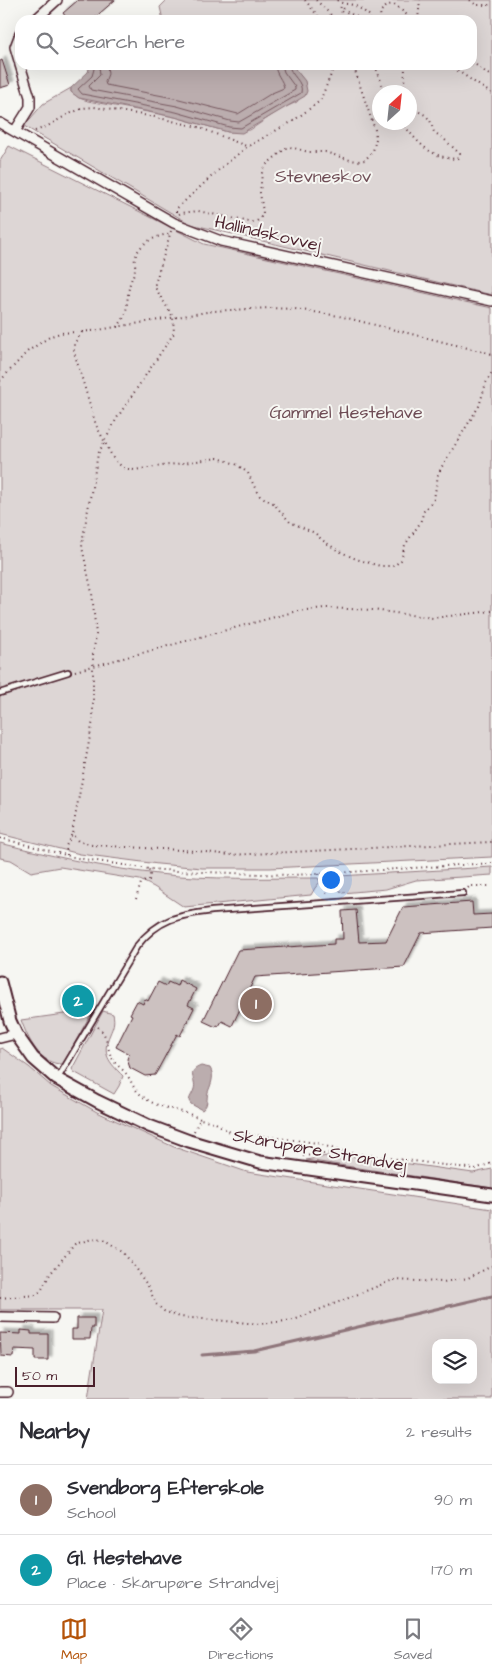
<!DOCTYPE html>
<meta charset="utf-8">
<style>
body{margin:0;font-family:"Architects Daughter",sans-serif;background:#f7f7f7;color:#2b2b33}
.controls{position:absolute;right:15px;bottom:15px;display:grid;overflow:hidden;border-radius:10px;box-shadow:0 5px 20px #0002}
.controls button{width:45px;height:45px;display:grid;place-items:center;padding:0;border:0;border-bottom:1px solid #e1e1e2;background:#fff;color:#2b2b33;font:25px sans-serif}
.compass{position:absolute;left:372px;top:85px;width:45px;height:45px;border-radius:50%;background:#fff;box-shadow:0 5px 20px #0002;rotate:27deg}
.scale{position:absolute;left:15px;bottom:12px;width:80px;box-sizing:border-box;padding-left:5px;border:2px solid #4a1f2b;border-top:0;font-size:14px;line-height:18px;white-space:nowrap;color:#4a1f2b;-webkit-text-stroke:4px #f6f6f2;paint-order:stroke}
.you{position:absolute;left:330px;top:879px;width:18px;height:18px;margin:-12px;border:4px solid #fff;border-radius:50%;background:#1a73e8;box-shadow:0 0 0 8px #1a73e833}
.badge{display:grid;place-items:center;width:32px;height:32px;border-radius:50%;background:#b45309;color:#fff;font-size:16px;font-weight:700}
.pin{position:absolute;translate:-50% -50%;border:2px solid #fff;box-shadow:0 1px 5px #0006}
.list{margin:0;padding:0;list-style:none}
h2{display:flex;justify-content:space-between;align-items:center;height:65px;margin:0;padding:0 20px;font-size:21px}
h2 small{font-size:16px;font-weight:400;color:#7c7c81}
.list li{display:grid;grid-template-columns:32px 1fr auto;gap:15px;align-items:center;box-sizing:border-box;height:70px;padding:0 20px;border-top:1px solid #e1e1e2}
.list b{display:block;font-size:19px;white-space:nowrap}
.list p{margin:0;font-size:16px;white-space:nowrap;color:#7c7c81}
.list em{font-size:16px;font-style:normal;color:#7c7c81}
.icon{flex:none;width:28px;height:28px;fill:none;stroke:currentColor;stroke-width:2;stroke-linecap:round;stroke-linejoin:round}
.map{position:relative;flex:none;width:492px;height:1399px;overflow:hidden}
.search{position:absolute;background:#fff;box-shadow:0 5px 20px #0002;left:15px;right:15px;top:15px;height:55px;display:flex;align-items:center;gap:12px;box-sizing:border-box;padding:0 18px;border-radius:15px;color:#7c7c81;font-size:19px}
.sheet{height:205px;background:#fff}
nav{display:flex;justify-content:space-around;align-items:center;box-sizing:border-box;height:70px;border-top:1px solid #e1e1e2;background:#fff;font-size:14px;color:#7c7c81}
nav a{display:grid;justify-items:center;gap:2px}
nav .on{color:#b45309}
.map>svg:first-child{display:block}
.green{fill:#ddd6d5;stroke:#947a80;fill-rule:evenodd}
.water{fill:#bbadae;stroke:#8e747a}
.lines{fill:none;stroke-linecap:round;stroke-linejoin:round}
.shore{stroke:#77585f;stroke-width:1}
.stream{stroke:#8e747a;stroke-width:3}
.building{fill:#ccc1c0;stroke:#4a1f2b;filter:url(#shadow)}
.service-casing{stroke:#4a1f2b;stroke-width:8}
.minor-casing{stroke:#4a1f2b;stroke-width:12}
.tertiary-casing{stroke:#4a1f2b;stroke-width:15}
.path{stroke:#4a1f2b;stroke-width:2;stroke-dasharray:1 4;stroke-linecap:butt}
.service{stroke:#f6f6f2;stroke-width:4.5}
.minor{stroke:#f6f6f2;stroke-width:9}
.tertiary{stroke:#f6f6f2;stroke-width:11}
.labels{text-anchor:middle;stroke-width:4;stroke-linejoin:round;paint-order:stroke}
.park-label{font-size:18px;fill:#6f4d56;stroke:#f6f6f2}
.street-label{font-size:18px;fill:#4a1f2b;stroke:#f6f6f2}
</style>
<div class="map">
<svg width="492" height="1399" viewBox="0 0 492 1399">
<defs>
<filter id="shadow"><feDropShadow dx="4" dy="-4" stdDeviation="1" flood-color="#0004"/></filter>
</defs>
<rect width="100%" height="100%" fill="#f6f6f2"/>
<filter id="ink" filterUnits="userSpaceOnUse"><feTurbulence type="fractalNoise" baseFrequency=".02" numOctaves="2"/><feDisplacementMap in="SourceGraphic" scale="10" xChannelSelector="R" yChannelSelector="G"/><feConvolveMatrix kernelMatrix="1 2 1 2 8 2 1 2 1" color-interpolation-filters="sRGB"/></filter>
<g filter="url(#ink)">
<g class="green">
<path d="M167,0H492V295L190,224L24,126L43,104L71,88V92L79,98L88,101L175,117L228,132L250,130L281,109L297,102L306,85L292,65H472V20H163L160,7ZM380,92H410V122H380Z"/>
<polygon points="9,146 204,244 492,308 492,857 270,868 202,868 158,864 80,854 0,834 0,161"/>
<path d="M0,843C52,856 104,868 158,874C210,880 265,878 318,878L320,882L315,888L311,895L184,907L154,887L140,880L60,867L31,872L11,860L0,858Z"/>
<polygon points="492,867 492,875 416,880 386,889 342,893 333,883 324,882 322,877"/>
<path d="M93,1010L63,1064C40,1065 28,1039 21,1020Z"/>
<path d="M103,1011L113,1014C115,1022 113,1027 110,1034C101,1054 109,1062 123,1076L119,1086L114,1094L74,1072L72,1069Z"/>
<path d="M2,1048L29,1067L51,1086L97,1112L174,1147L247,1172L492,1209V1399H88L102,1310H0V1049ZM436,1343H473V1380H436Z"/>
<polygon points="346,1155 473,1173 492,1169 492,1188 306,1160 327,1156"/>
</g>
<g class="water">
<polygon points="84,65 292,65 305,81 307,91 305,96 242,133 228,132 175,117 79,98 71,92 71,88 88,72 89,69"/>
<path d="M201,1066L210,1068C215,1076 211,1084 208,1092C206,1099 209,1105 202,1110L191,1104L189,1101C190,1096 193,1093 194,1089C197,1079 185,1072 201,1066Z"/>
</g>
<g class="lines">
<g class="shore">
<path d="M92,65L94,69L92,76L78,89L82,94L176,112L229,127L241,128L301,93C304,81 290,76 289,65"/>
<polyline points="99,65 100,75 89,86 91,90 177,106 230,121 239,122 295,90 295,87 284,72 282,65"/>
<path d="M107,65L108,74L105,82L106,85L179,99L238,114L272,93L284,88C283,80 275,74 275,65"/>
</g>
<polyline class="stream" points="202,1355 254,1351 492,1296"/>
</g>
<g class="building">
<polygon points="78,0 115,0 92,20 68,20 63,13"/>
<polygon points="2,60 10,85 0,88 0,61"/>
<polygon points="472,902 473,915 492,914 492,928 421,933 404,967 255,977 232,1026 222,1021 219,1026 217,1025 216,1027 203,1021 238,950 334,944 334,939 343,939 342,911 356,910 359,942 386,941 403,907"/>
<polygon points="179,980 196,989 188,1005 194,1008 180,1036 177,1034 155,1075 145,1076 130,1068 127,1059 129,1054 116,1047 132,1015 130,1014 137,1001 143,1004 145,999 148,1001 158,982 166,986 168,982 177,986"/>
<polygon points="77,1318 94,1318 94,1328 91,1328 90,1339 72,1339 72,1329 77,1329"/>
<polygon points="21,1330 31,1331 31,1334 48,1334 48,1360 35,1360 35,1350 14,1349 13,1357 1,1356 0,1333 21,1334"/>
</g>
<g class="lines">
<g class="service-casing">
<g id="service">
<polyline points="0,693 68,672"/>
<path d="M58,1078L137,946C158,919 179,915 212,911L463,893"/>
</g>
</g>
<g class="minor-casing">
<g id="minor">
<polyline points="35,20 57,0"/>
<polyline points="20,34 15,47 20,64"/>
<polyline points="0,123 174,223 221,241 492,301"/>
<polyline points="15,131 30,107 30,97 20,65"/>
<polyline points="0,1038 16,1034"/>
<polyline points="0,1317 53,1318"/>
<polyline points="0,1392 8,1392"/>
</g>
</g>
<g class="tertiary-casing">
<polyline id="tertiary" points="0,982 10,1021 16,1034 33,1058 57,1079 97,1101 149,1126 189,1141 260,1162 492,1195"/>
</g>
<g class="path">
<polyline points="305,0 321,20"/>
<polyline points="316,0 336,20"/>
<path d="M337,0C343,5 346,3 353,5C359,7 365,12 370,16V20"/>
<polyline points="470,0 476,5 492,5"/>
<polyline points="348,20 340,10 341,6 347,12 363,20"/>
<polyline points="381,20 380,12 388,5 394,4 407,15 409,20"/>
<polyline points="418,20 420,0"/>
<polyline points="472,62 492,77"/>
<polyline points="375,65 385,92"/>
<path d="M404,65C407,77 401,79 407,92"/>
<polyline points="449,65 492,94"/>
<path d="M401,122C419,143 428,157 457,159L460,154L444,139L434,132L430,120L425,115L414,109L410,98"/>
<polyline points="35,131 46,127 67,115 83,108 94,107 155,117 198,127 246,146"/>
<polyline points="176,212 176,209 222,167 247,147 293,121 320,101 335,65"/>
<polyline points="179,214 181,213 198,211 250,222 256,222 261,217 263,212 260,193 262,173 266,165 286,148 290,147 309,152 325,152 350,160 358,161 365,160 373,151 376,139 375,130 353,65"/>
<polyline points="171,231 155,284 156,289 173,317 174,333 117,418 98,454 83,537 82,547 92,593 96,635 93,655 93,720 72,834 78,841 92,845 197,851 229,855 492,842"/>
<path d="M117,327C129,315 126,303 129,288C130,281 134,275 135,269C136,266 134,262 135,258C140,241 156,237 171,233"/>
<polyline points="82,332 74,344 74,352 96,425 113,458 123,468 134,470 218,458 236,464 248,473 257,492 260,496 273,503 290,522 315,533 322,540 337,550 356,559 380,566 394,566 401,560 405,545 420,523 424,511 434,499 438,475 441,468 479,406 486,383 492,372"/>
<polyline points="0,381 28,351 51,336 60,333 92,331 213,311 270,308 295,309 339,316 492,354"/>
<polyline points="75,671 297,611 325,608 373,610 433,618 492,611"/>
<polyline points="0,838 77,858 149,869 177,871 289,875 319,874 492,863"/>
<polyline points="67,855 66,846 72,834"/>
<polyline points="319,874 327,895"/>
<polyline points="468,888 470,886 492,886"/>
<polyline points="136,899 141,883 149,880 150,875 149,869"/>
<path d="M98,1027C111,1039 105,1049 114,1061C117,1066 124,1070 127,1075C132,1082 133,1088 140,1094C156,1110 181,1108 200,1119"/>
<polyline points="194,1131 200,1119 214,1122 230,1132 317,1143 343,1152 475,1169 492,1163"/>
<polyline points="303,1156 341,1152"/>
<polyline points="0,1298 36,1295 41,1291 50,1274 75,1244 92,1239 103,1240 124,1253 148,1286 156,1304 164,1311 180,1317 260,1324 294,1320 393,1280 443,1282 468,1278 492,1266"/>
</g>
<use href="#service" class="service"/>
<use href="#minor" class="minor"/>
<use href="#tertiary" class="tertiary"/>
</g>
</g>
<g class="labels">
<g class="park-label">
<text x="323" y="182">Stevneskov</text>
<text x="346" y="418">Gammel Hestehave</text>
</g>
<g class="street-label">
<text transform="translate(268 233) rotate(13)" y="6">Hallindskovvej</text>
<text transform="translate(320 1150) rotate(10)" y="6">Skårupøre Strandvej</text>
</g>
</g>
</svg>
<div class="controls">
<button><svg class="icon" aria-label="layers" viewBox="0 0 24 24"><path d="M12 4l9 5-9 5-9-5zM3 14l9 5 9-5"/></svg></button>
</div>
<svg class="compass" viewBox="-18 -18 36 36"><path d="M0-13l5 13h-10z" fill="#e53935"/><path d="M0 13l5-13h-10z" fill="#7c7c81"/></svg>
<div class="scale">50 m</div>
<div class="you"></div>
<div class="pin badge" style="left:256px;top:1004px;background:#8d6e63">1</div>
<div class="pin badge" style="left:78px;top:1001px;background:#0f9aa8">2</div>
<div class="search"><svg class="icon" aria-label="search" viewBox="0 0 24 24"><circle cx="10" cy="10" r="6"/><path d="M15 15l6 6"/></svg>Search here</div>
</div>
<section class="sheet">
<h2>Nearby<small>2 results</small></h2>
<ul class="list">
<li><span class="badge" style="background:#8d6e63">1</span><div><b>Svendborg Efterskole</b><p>School</p></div><em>90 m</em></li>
<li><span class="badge" style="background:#0f9aa8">2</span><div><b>Gl. Hestehave</b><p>Place · Skårupøre Strandvej</p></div><em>170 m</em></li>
</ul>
</section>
<nav>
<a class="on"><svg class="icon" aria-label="map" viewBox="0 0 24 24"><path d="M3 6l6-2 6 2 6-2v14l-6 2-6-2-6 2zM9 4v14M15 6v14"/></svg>Map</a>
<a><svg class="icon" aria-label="directions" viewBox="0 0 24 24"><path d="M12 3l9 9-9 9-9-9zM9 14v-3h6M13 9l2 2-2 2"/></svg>Directions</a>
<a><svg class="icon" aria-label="saved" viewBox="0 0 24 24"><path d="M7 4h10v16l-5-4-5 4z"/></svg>Saved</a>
</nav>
